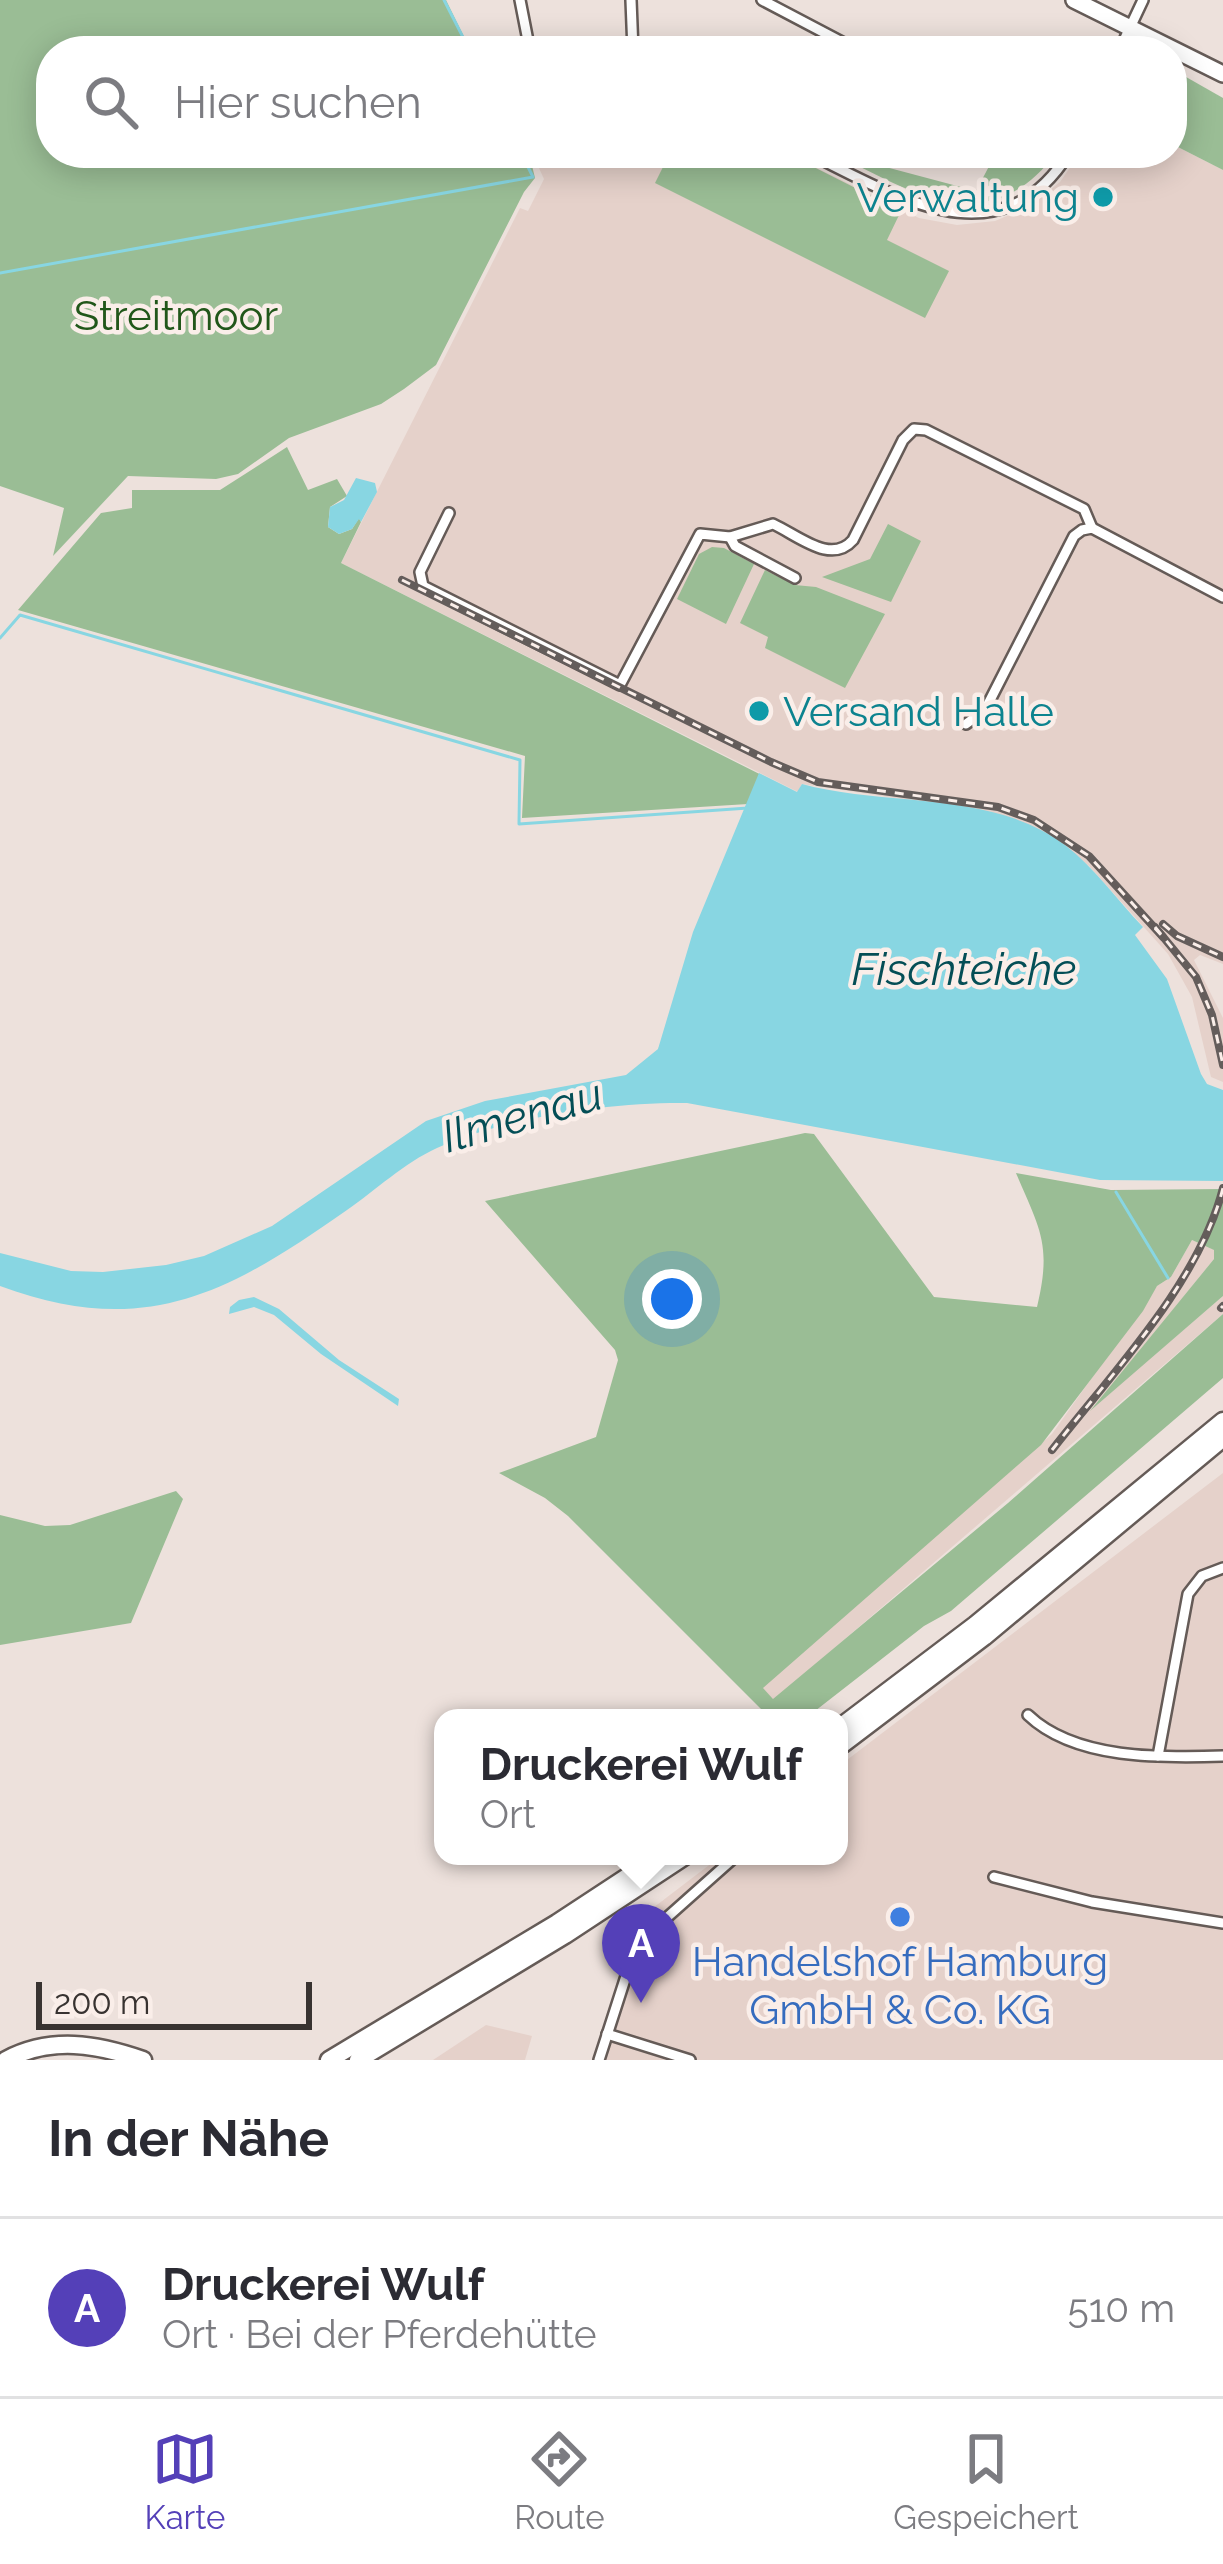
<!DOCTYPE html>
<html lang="de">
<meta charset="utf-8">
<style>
body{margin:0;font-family:Raleway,sans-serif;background:#f2f2f3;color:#2b2b33}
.scale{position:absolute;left:36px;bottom:30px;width:276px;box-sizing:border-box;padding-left:12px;border:6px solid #383331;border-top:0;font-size:33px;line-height:42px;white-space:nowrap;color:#383331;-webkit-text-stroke:9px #faeee9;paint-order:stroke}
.you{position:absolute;left:672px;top:1299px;width:42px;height:42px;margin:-30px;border:9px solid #fff;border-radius:50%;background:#1a73e8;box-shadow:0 0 0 18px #1a73e833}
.badge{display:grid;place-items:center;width:78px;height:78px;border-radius:50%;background:#5440b8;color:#fff;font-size:39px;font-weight:700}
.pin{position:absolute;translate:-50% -99px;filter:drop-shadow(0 3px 6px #0008)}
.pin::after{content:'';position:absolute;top:63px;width:42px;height:36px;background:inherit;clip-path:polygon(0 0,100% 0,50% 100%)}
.popup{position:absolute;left:434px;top:1709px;width:414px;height:156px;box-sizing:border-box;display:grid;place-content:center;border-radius:24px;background:#fff;filter:drop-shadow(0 3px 9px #0005);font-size:39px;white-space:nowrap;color:#7c7c81}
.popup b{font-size:45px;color:#2b2b33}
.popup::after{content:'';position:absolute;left:50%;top:100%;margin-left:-24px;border:24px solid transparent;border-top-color:#fff}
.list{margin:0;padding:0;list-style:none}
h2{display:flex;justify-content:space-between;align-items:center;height:156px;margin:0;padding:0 48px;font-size:51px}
h2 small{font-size:39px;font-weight:400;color:#7c7c81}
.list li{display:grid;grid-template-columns:78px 1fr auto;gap:36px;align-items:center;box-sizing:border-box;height:180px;padding:0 48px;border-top:3px solid #e1e1e2}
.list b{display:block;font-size:45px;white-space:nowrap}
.list p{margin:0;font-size:39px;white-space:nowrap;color:#7c7c81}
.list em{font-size:39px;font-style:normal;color:#7c7c81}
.icon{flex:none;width:66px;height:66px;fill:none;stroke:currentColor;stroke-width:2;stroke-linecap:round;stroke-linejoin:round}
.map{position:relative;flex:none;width:1223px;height:2060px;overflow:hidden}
.search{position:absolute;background:#fff;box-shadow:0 6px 30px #0003;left:36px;right:36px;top:36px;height:132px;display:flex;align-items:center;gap:30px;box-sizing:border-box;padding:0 42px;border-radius:48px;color:#7c7c81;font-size:45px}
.sheet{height:336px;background:#fff}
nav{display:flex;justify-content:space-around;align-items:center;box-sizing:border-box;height:168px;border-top:3px solid #e1e1e2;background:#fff;font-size:33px;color:#7c7c81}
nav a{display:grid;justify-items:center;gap:6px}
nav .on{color:#5440b8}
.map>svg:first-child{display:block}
.built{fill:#e5d1ca}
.green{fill:#9abd95}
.water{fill:#88d6e2}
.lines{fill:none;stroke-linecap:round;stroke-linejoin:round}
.stream{stroke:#88d6e2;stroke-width:3}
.street-casing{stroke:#655b57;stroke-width:14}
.primary-casing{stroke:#655b57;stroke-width:20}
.highway-casing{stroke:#655b57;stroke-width:21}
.street{stroke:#fff;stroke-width:9}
.primary{stroke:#fff;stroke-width:15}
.highway{stroke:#fff;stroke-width:16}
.rail-casing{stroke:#645d5b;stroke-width:8}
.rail{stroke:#faeee9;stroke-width:3;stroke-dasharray:9;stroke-linecap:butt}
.culture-dot{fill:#0f9aa8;stroke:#faeee9;stroke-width:4.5}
.shop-dot{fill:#3f7fe0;stroke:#faeee9;stroke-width:4.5}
.labels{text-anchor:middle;stroke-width:9;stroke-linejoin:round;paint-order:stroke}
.culture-label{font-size:42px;fill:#0d838f;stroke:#faeee9;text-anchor:end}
.park-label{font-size:42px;fill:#21571a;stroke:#faeee9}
.shop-label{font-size:42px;fill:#366cbe;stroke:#faeee9}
.water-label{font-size:45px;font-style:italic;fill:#044e56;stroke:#faeee9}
</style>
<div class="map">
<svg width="1223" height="2060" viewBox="0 0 1223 2060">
<rect width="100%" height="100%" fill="#ede1dc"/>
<g class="built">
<polygon points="1172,144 1223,170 1223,964 1200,955 1194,960 1223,1018 1223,1082 1211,1077 1192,997 1168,954 1089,866 1050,835 988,812 802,784 798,792 341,563 520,208 528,211 544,179 532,153 786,153 919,218 957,225 995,221 1030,206 1060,182 1080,153 1172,153"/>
<polygon points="1192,1240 1215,1250 1214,1259 1097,1404 1223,1296 1223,1314 774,1700 762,1688 1052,1434 1157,1286 1171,1277"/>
<polygon points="1223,1473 1223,2060 593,2060 627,1951 645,1914 721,1856 839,1856 839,1766"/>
<polygon points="486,2025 532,2036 525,2060 433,2060"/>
</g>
<g class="green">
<polygon points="0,0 446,0 471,51 51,51 51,153 529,153 535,178 524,192 436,365 404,389 381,404 289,438 238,474 216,479 128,476 53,556 64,508 0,486"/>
<polygon points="1172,69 1223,98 1223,170 1172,144"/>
<polygon points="670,153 786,153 901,211 887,240 949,271 925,318 655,183"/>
<path d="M833,153L976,191L996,153H1056C989,243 911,192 833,153Z"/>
<polygon points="287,447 308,490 337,479 347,496 330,507 328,527 339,534 352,529 359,518 361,522 341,563 797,793 658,1050 748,804 522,818 525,756 18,610 101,513 132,508 132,490 220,490"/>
<polygon points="888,524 921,541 891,602 822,577 870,559"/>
<polygon points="712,547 724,548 754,564 726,624 677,599 699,554"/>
<polygon points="765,570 795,585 816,587 885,614 845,688 765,648 768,637 740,623"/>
<path d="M805,1133L814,1134L934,1297L1037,1307C1052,1244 1040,1230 1016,1173L1111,1190L1223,1189V1296L1090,1411L1214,1259V1250L1192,1240L1171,1277L1157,1286L1143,1311L1041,1445L763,1688L773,1699L1008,1503L1223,1314V1378L951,1611L924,1626L806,1718H770L568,1516L545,1498L499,1473L596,1437L618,1360L615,1350L485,1201Z"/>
<polygon points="176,1491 183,1499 131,1623 0,1645 0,1515 45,1526 70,1525"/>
</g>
<g class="water">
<polygon points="356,478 375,483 377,492 361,522 359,519 352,529 339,534 328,527 330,507 344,500"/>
<path d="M759,773L797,792L802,784C886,807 992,790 1065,845C1095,868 1117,900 1143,927L1135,935L1167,979L1201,1074L1207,1084L1223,1090V1181L1100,1180L687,1103C612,1102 506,1117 437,1148C404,1163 376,1190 347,1210C229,1293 145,1340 0,1286V1253L71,1271L103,1272L166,1265L204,1256L272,1226L426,1121L485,1101L626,1075L658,1049L693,932Z"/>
<polygon points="254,1297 279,1309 339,1360 399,1399 398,1406 321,1354 274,1315 254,1307 229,1314 230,1307 239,1300"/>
</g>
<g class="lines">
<g class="stream">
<polyline points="444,0 470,51"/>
<polyline points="0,273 533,177 521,153"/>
<polyline points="0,638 20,615 520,760 519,824 748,808"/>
<polyline points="1116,1192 1168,1278"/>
</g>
<g class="street-casing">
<g id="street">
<polyline points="520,0 530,51"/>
<polyline points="631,0 633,51"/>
<polyline points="762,0 859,51"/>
<polyline points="1119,51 1143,0"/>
<path d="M808,153C894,195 1000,264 1069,153"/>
<path d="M449,513L420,572L423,586L620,685L700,534L730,537L773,524C799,536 831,565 853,540L903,440L914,429L926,430L1084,509L1092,528"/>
<polyline points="730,537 735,546 795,578"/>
<polyline points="966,724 985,710 1074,536 1082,530 1092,528 1223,597"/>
<path d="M1028,1715C1075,1760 1162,1758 1223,1756"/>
<polyline points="1158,1756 1188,1594 1202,1576 1223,1568"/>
<polyline points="994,1877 1092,1902 1223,1923"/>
<polyline points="607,2034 690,2060"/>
<polyline points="599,2060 636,1945 736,1856"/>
</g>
</g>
<g class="primary-casing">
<polyline id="primary" points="1074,0 1223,74"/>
</g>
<g class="highway-casing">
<g id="highway">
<polyline points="839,1728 975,1625 1223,1421"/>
<polyline points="839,1747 984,1637 1223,1438"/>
<path d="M6,2060C51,2036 97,2044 143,2060"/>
<polyline points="329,2060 557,1923 659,1856"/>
<polyline points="358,2060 565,1935 685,1856"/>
</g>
</g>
<use href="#street" class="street"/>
<use href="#primary" class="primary"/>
<use href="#highway" class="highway"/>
<g class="rail-casing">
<g id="rail">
<polyline points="402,580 771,762 818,782 998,807 1034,820 1089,856 1163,937"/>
<polyline points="1163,924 1177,936 1223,957"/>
<polyline points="1155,927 1196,977 1212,1015 1223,1065"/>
<polyline points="1221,1308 1223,1306"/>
<path d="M1052,1450C1112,1373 1199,1283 1223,1188"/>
</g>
</g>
<use href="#rail" class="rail"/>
</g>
<g class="culture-dot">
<circle cx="1103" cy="197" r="12"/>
<circle cx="759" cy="711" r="12"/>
</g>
<circle class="shop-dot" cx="900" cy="1917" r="12"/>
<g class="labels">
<g class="culture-label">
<text x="1079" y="212">Verwaltung</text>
<text x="783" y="726" text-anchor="start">Versand Halle</text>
</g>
<g class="park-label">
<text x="176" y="330">Streitmoor</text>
</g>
<g class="shop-label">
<text x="900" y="1976">Handelshof Hamburg<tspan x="900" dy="48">GmbH &amp; Co. KG</tspan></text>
</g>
<g class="water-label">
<text x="964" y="985">Fischteiche</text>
<text transform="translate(522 1115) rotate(-16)" y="16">Ilmenau</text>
</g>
</g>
</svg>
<div class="scale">200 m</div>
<div class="you"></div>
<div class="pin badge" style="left:641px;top:2003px">A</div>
<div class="popup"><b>Druckerei Wulf</b>Ort</div>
<div class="search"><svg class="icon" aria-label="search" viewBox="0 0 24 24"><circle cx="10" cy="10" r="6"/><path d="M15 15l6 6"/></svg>Hier suchen</div>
</div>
<section class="sheet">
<h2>In der Nähe<small></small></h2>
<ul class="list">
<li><span class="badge">A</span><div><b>Druckerei Wulf</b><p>Ort · Bei der Pferdehütte</p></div><em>510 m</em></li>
</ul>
</section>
<nav>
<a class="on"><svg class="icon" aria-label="map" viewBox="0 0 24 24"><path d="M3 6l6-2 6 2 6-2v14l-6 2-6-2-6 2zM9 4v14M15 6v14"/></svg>Karte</a>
<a><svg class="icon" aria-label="directions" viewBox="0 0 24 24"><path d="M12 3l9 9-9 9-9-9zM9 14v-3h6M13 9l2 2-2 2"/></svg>Route</a>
<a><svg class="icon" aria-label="saved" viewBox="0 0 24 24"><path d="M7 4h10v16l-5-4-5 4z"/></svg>Gespeichert</a>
</nav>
